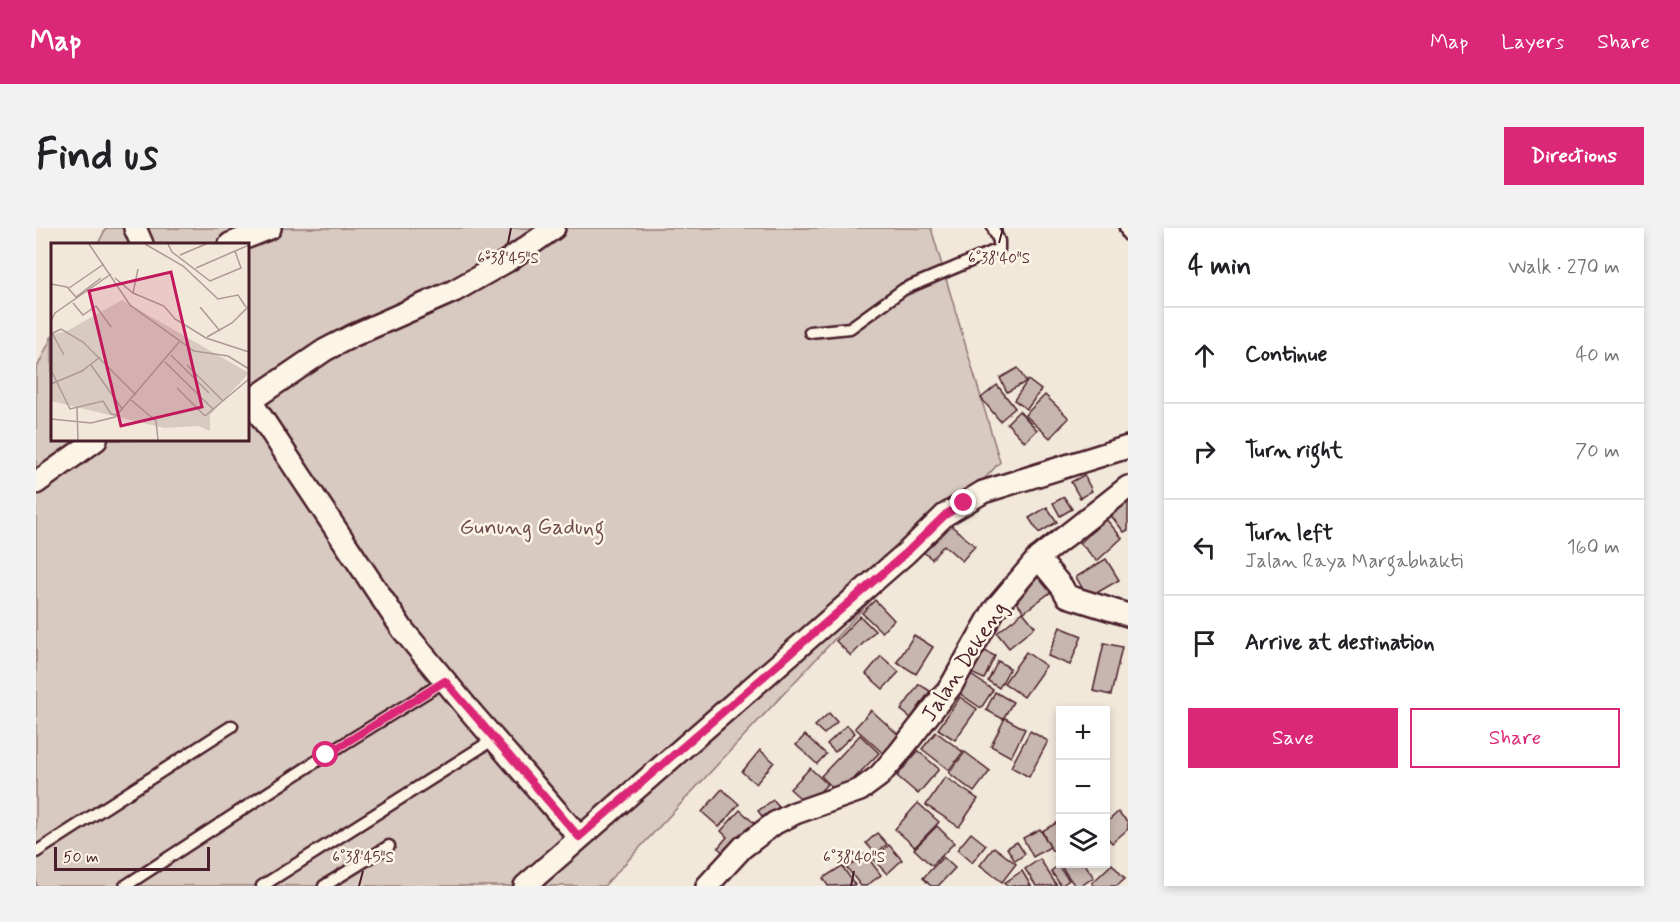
<!DOCTYPE html>
<meta charset="utf-8">
<style>
body{margin:0;font-family:Mynerve,sans-serif;background:#f2f2f2;color:#202124}
.controls{position:absolute;right:18px;bottom:18px;display:grid;overflow:hidden;border-radius:0px;box-shadow:0 3px 9px #0003}
.controls button{width:54px;height:54px;display:grid;place-items:center;padding:0;border:0;border-bottom:2px solid #e0e0e0;background:#fff;color:#202124;font:30px sans-serif}
.scale{position:absolute;left:18px;bottom:15px;width:156px;box-sizing:border-box;padding-left:6px;border:3px solid #4a1f2b;border-top:0;font-size:16px;line-height:21px;white-space:nowrap;color:#4a1f2b;-webkit-text-stroke:4px #fcf5e5;paint-order:stroke}
.stop{position:absolute;width:18px;height:18px;margin:-14px;border:4px solid #db2777;border-radius:50%;background:#fff}
.stop.end{background:#db2777;border-color:#fff;box-shadow:0 2px 6px #0008}
.list{margin:0;padding:0;list-style:none}
h2{display:flex;justify-content:space-between;align-items:center;height:78px;margin:0;padding:0 24px;font-size:26px}
h2 small{font-size:20px;font-weight:400;color:#757577}
.list li{display:grid;grid-template-columns:39px 1fr auto;gap:18px;align-items:center;box-sizing:border-box;height:96px;padding:0 24px;border-top:2px solid #e0e0e0}
.list b{display:block;font-size:22px;white-space:nowrap}
.list p{margin:0;font-size:20px;white-space:nowrap;color:#757577}
.list em{font-size:20px;font-style:normal;color:#757577}
.actions{display:flex;gap:12px;padding:18px 24px}
.actions a{flex:1;padding:14px 0;border:2px solid #db2777;border-radius:0px;text-align:center;font-size:21px;color:#db2777}
.actions .main{background:#db2777;color:#fff}
.icon{flex:none;width:33px;height:33px;fill:none;stroke:currentColor;stroke-width:2;stroke-linecap:round;stroke-linejoin:round}
.map{position:relative;flex:none;width:1092px;height:658px;overflow:hidden;border-radius:0px}
header{display:flex;align-items:center;gap:36px;box-sizing:border-box;height:84px;padding:0 30px;background:#db2777;color:#fff}
header strong{font-size:28px}
nav{display:flex;gap:33px;margin-inline-start:auto;font-size:21px}
.intro{display:flex;align-items:center;justify-content:space-between;box-sizing:border-box;height:144px;padding:0 36px}
h1{margin:0;font-size:42px}
.button{padding:15px 27px;border-radius:0px;background:#db2777;color:#fff;font-size:21px;font-weight:700}
main{display:flex;gap:36px;padding:0 36px}
aside{flex:1;background:#fff;border-radius:0px;box-shadow:0 3px 9px #0003}
.map>svg:first-child{display:block}
.green{fill:#d8cac0;stroke:#917476;stroke-width:1.5}
.building{fill:#c7b6af;stroke:#4a1f2b;stroke-width:1.5}
.lines{fill:none;stroke-linecap:round;stroke-linejoin:round}
.service-casing{stroke:#4a1f2b;stroke-width:15}
.minor-casing{stroke:#4a1f2b;stroke-width:26}
.service{stroke:#fcf5e5;stroke-width:10}
.minor{stroke:#fcf5e5;stroke-width:21}
.route{stroke:#db2777;stroke-width:8}
.ticks{fill:none;stroke:#4a1f2b;stroke-width:2}
.labels{text-anchor:middle;stroke-width:5;stroke-linejoin:round;paint-order:stroke}
.park-label{font-size:22px;fill:#6e4a50;stroke:#fcf5e5}
.street-label{font-size:22px;fill:#4a1f2b;stroke:#fcf5e5}
.inset-road{fill:none;stroke:#ae9894;stroke-width:1.5}
.view{fill:#c2185b;fill-opacity:0.15;stroke:#c2185b;stroke-width:3}
.inset-edge{fill:none;stroke:#4a1f2b;stroke-width:3}
.ticks-label{font-size:15px;text-anchor:middle;fill:#4a1f2b;stroke:#fcf5e5;stroke-width:5;stroke-linejoin:round;paint-order:stroke}
</style>
<header>
<strong>Map</strong>
<nav><a>Map</a><a>Layers</a><a>Share</a></nav>
</header>
<div class="intro"><h1>Find us</h1><a class="button">Directions</a></div>
<main>
<div class="map">
<svg width="1092" height="658" viewBox="0 0 1092 658">
<rect width="100%" height="100%" fill="#f1e8da"/>
<filter id="ink" filterUnits="userSpaceOnUse"><feTurbulence type="fractalNoise" baseFrequency=".0167" numOctaves="2"/><feDisplacementMap in="SourceGraphic" scale="12" xChannelSelector="R" yChannelSelector="G"/><feConvolveMatrix kernelMatrix="1 2 1 2 8 2 1 2 1" color-interpolation-filters="sRGB"/></filter>
<g filter="url(#ink)">
<polygon class="green" points="70,0 895,0 964,234 568,658 0,658 0,142 16,108 16,212 212,212 212,16 62,16"/>
<g class="building">
<polygon points="982,140 990,154 971,164 964,150"/>
<polygon points="992,152 1005,162 991,181 978,172"/>
<polygon points="961,157 979,180 964,193 945,170"/>
<polygon points="1009,167 1033,190 1014,210 989,187"/>
<polygon points="983,183 1001,202 989,214 971,195"/>
<polygon points="1048,247 1056,263 1044,270 1035,254"/>
<polygon points="1028,269 1036,281 1024,288 1017,275"/>
<polygon points="1092,270 1092,302 1088,304 1073,285"/>
<polygon points="1011,279 1021,294 1003,305 993,290"/>
<polygon points="1070,291 1086,310 1061,333 1044,315"/>
<polygon points="911,294 939,318 926,333 908,317 896,331 885,322"/>
<polygon points="1070,331 1083,352 1052,370 1040,349"/>
<polygon points="1008,344 1020,360 988,384 976,368"/>
<polygon points="839,372 858,392 846,404 826,385"/>
<polygon points="987,384 999,399 973,420 961,405"/>
<polygon points="824,388 839,403 815,428 800,413"/>
<polygon points="1024,399 1046,408 1034,437 1012,428"/>
<polygon points="878,407 897,419 880,446 861,434"/>
<polygon points="1068,415 1086,419 1075,467 1057,463"/>
<polygon points="947,422 959,428 948,451 935,445"/>
<polygon points="990,424 1010,438 988,469 968,455"/>
<polygon points="845,428 863,444 847,461 830,446"/>
<polygon points="962,433 974,440 963,460 952,453"/>
<polygon points="932,445 957,462 945,480 920,463"/>
<polygon points="883,456 894,463 875,490 865,482"/>
<polygon points="959,464 977,474 967,491 950,482"/>
<polygon points="924,469 941,481 919,512 902,501"/>
<polygon points="835,482 867,511 851,529 819,500"/>
<polygon points="793,485 801,494 788,506 779,498"/>
<polygon points="969,490 989,501 975,529 955,518"/>
<polygon points="811,497 819,505 799,524 791,516"/>
<polygon points="994,503 1012,513 993,549 975,539"/>
<polygon points="900,504 927,524 913,542 886,521"/>
<polygon points="769,507 790,526 781,536 760,517"/>
<polygon points="824,507 843,525 803,566 785,548"/>
<polygon points="724,522 738,534 720,556 706,544"/>
<polygon points="882,523 903,541 882,566 861,548"/>
<polygon points="929,524 954,543 938,564 913,545"/>
<polygon points="774,540 791,556 772,577 754,561"/>
<polygon points="909,549 942,571 923,599 890,577"/>
<polygon points="686,561 703,576 683,599 666,584"/>
<polygon points="737,572 746,583 731,595 722,583"/>
<polygon points="882,575 903,594 879,619 859,601"/>
<polygon points="704,582 718,595 709,604 711,606 691,628 682,620 691,609 685,603"/>
<polygon points="1082,584 1092,594 1092,601 1076,615 1070,608 1070,595"/>
<polygon points="1024,593 1024,619 1016,623 1006,603"/>
<polygon points="901,598 918,615 896,638 878,621"/>
<polygon points="1004,601 1014,619 997,629 987,610"/>
<polygon points="841,605 851,616 840,626 830,615"/>
<polygon points="935,605 950,617 936,635 921,622"/>
<polygon points="981,614 989,626 979,633 971,620"/>
<polygon points="853,617 866,632 851,646 837,631"/>
<polygon points="958,619 980,636 966,654 944,637"/>
<polygon points="829,626 845,647 830,658 825,658 811,640"/>
<polygon points="1024,626 1024,636 1049,636 1058,649 1045,658 1039,658 1019,630"/>
<polygon points="907,629 919,640 902,658 895,658 887,650"/>
<polygon points="1004,631 1021,658 1000,658 989,641"/>
<polygon points="1076,636 1089,651 1081,658 1059,658 1056,655"/>
<polygon points="806,638 819,657 792,658 787,650"/>
<polygon points="1022,638 1033,652 1025,658 1015,643"/>
<polygon points="986,643 995,658 971,658 968,655"/>
</g>
<g class="lines">
<g class="service-casing">
<g id="service">
<polyline points="1089,0 1092,7"/>
<polyline points="774,104 814,100 868,61 963,21 963,13 957,0"/>
<polyline points="0,624 196,498"/>
<polyline points="89,658 290,527 409,453"/>
<polyline points="226,658 458,511"/>
<polyline points="288,658 353,618"/>
</g>
</g>
<g class="minor-casing">
<g id="minor">
<polyline points="99,0 106,16"/>
<polyline points="194,16 234,0"/>
<polyline points="212,169 367,402 434,483 543,609"/>
<polyline points="214,173 289,122 316,108 418,63 471,33 518,0"/>
<polyline points="0,255 60,212"/>
<polyline points="1002,330 1026,359 1031,368 1092,387"/>
<polyline points="489,658 870,325 909,287 947,264 1092,219"/>
<polyline points="671,658 707,619 739,595 759,585 824,562 843,548 863,525 915,458 958,382 1002,330 1092,259"/>
</g>
</g>
<use href="#service" class="service"/>
<use href="#minor" class="minor"/>
</g>
</g>
<g class="lines" filter="url(#ink)">
<polyline class="route" points="290,527 409,453 543,609 870,325 909,287 928,275"/>
</g>
<path class="ticks" d="M472,15L475,0M963,15L967,0M323,658L327,643M815,658L818,643"/>
<g class="labels">
<g class="park-label">
<text x="496" y="306">Gunung Gadung</text>
</g>
<g class="street-label">
<text transform="translate(927 433) rotate(-57)" y="8">Jalan Dekeng</text>
</g>
</g>
<g transform="translate(15 15)">
<rect width="198" height="198" fill="#f1e8da"/>
<path d="M71,57L198,130L159,172V188L147,183L113,185L0,158V91L14,89Z" fill="#d8cac0"/>
<path class="inset-road" d="M38,1L79,62L143,108L177,113L198,126M94,1L132,23L167,56L187,52L195,64M117,1L121,9L159,38L190,25L184,8M129,12L155,1M145,25L198,2M64,35L82,50L113,63L124,76L155,95L198,109M0,41L16,44L25,54L50,35M18,45L53,21M82,50L87,26M22,60L32,72L45,63L60,84M149,64L169,88M0,78L4,70L60,31M1,90L13,112M0,91L10,86L32,99L85,152M156,94L181,80L198,63M120,112L158,150M114,119L162,166M40,122L72,167M136,122L172,158M0,127L19,166L52,158L60,171L65,172M0,141L31,128L49,114M126,145L154,173M80,157L105,178L107,197M26,165L27,197M154,173L198,136M0,176L40,180L64,174L129,98"/>
<path class="view" d="M120,29L151,164L70,183L38,48Z"/>
<rect width="198" height="198" class="inset-edge"/>
</g>
<g class="ticks-label">
<text x="472" y="35">6°38'45"S</text>
<text x="963" y="35">6°38'40"S</text>
<text x="327" y="634">6°38'45"S</text>
<text x="818" y="634">6°38'40"S</text>
</g>
</svg>
<div class="controls">
<button>+</button>
<button>−</button>
<button><svg class="icon" aria-label="layers" viewBox="0 0 24 24"><path d="M12 4l9 5-9 5-9-5zM3 14l9 5 9-5"/></svg></button>
</div>
<div class="scale">50 m</div>
<div class="stop" style="left:290px;top:527px"></div>
<div class="stop end" style="left:928px;top:275px"></div>
</div>
<aside>
<h2>4 min<small>Walk · 270 m</small></h2>
<ul class="list">
<li><svg class="icon" aria-label="ahead" viewBox="0 0 24 24"><path d="M12 20V5M6 11l6-6 6 6"/></svg><div><b>Continue</b></div><em>40 m</em></li>
<li><svg class="icon" aria-label="right" viewBox="0 0 24 24"><path d="M7 20v-9h11M14 6l5 5-5 5"/></svg><div><b>Turn right</b></div><em>70 m</em></li>
<li><svg class="icon" aria-label="left" viewBox="0 0 24 24"><path d="M17 20v-9H6M10 6l-5 5 5 5"/></svg><div><b>Turn left</b><p>Jalan Raya Margabhakti</p></div><em>160 m</em></li>
<li><svg class="icon" aria-label="arrive" viewBox="0 0 24 24"><path d="M6 21V4h12l-3 4 3 4H6"/></svg><div><b>Arrive at destination</b></div></li>
</ul>
<div class="actions"><a class="main">Save</a><a>Share</a></div>
</aside>
</main>
